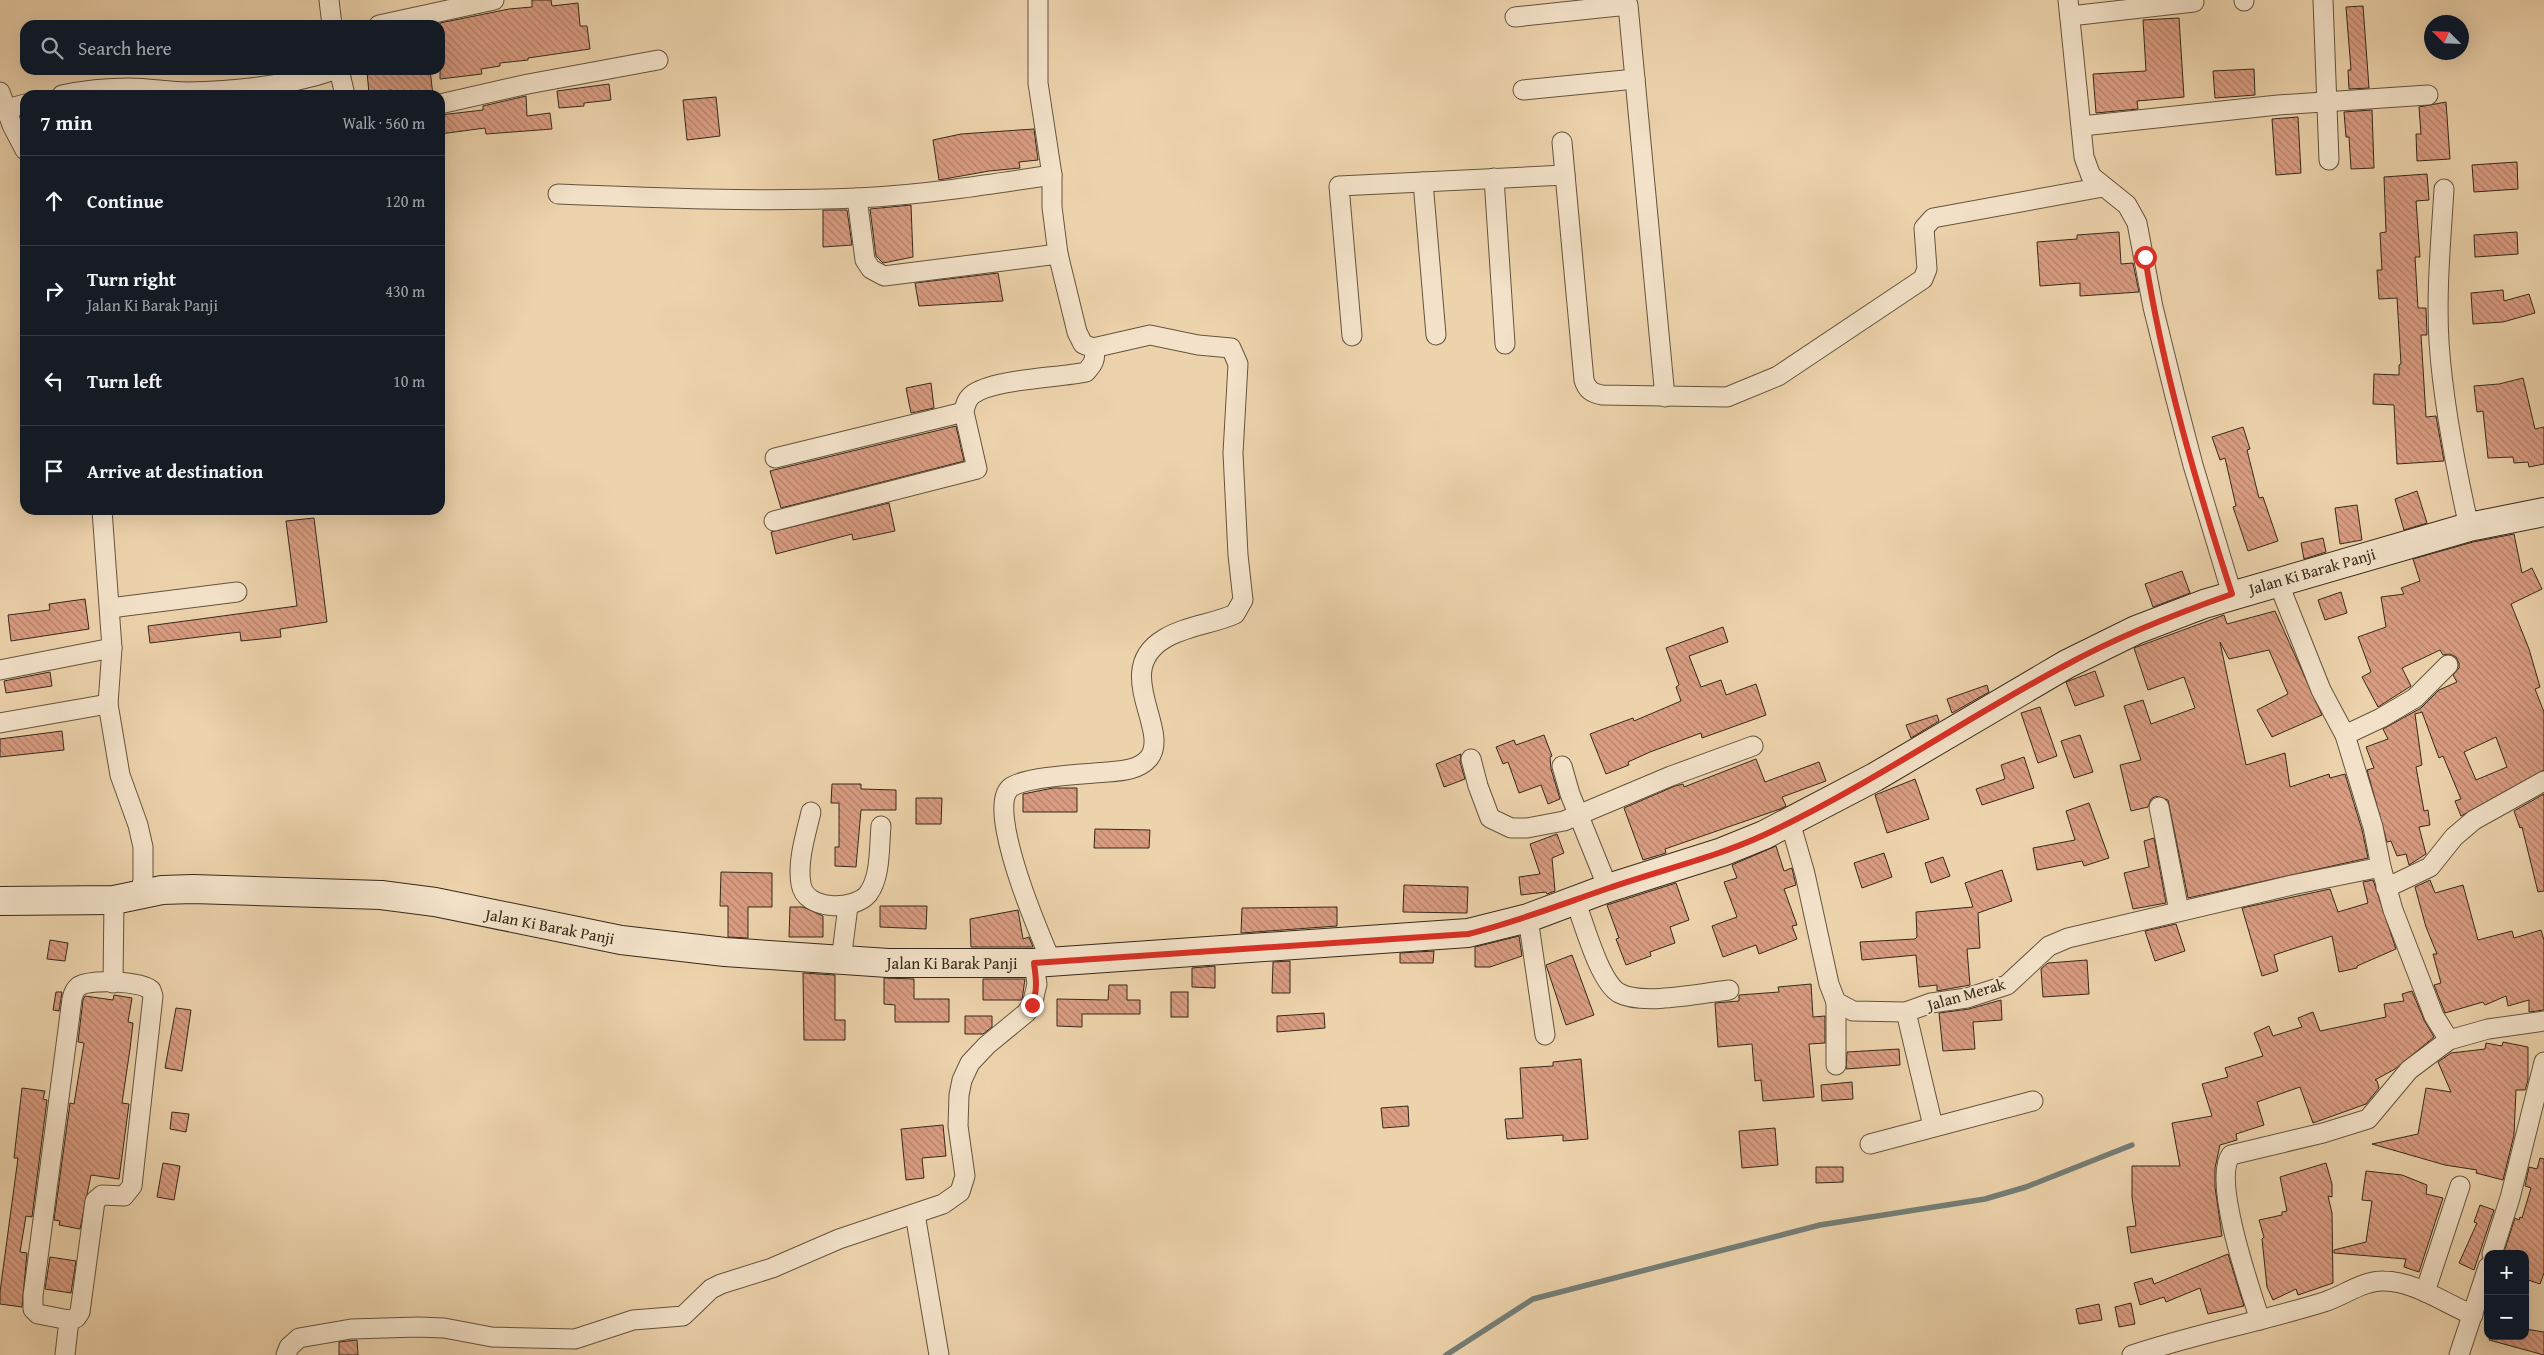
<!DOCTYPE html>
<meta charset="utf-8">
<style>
body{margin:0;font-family:"Gentium Book Plus",serif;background:#242831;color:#f1f3f6}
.controls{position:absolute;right:15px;bottom:15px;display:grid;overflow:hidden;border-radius:10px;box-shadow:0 5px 20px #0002}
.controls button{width:45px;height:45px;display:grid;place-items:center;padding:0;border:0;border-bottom:1px solid #363941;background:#171b24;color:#f1f3f6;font:25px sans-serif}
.compass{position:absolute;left:2424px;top:15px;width:45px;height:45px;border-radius:50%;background:#171b24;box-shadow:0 5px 20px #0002;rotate:294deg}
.stop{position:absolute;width:15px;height:15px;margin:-11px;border:4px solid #d93025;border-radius:50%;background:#fff}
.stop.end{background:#d93025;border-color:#fff;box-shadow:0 1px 5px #0008}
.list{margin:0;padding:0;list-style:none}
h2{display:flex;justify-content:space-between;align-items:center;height:65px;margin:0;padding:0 20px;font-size:21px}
h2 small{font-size:16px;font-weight:400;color:#9ea1a6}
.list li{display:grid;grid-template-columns:32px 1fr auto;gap:15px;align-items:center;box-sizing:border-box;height:90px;padding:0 20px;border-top:1px solid #363941}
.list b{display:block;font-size:19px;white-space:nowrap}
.list p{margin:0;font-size:16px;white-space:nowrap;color:#9ea1a6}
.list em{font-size:16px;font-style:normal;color:#9ea1a6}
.icon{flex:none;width:28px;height:28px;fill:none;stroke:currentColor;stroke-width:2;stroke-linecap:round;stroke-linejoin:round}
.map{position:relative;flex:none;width:2544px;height:1355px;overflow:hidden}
.search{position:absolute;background:#171b24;box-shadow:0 5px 20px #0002;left:20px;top:20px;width:425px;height:55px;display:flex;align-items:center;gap:12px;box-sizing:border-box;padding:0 18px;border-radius:15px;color:#9ea1a6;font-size:19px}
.panel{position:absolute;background:#171b24;box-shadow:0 5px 20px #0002;left:20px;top:90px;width:425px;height:425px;border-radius:15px}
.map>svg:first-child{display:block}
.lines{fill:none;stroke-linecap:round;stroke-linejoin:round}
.stream{stroke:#747e76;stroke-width:5.5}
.building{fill:url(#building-back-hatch);stroke:#36291a;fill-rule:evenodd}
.street-casing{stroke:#64543e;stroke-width:21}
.secondary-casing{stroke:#36291a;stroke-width:30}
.street{stroke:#f3e2c9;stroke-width:19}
.secondary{stroke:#f3e2c9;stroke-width:28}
.route{stroke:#d93025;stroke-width:6}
.labels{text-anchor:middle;stroke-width:4.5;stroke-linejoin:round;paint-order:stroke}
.street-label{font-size:16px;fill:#36291a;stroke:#f3e2c9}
</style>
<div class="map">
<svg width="2544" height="1355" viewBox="0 0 2544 1355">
<defs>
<pattern id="building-back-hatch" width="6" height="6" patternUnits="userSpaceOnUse" patternTransform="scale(1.25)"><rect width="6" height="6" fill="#da9d82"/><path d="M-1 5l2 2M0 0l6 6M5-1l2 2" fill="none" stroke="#b2806a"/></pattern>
</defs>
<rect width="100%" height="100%" fill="#edd3ac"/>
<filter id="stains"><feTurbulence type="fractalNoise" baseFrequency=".004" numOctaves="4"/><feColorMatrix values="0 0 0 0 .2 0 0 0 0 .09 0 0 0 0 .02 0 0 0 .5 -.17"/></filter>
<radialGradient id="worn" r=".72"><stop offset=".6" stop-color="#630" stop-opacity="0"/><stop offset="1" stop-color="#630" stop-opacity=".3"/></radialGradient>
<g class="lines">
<polyline class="stream" points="1446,1355 1533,1299 1820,1225 1985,1199 2026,1187 2132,1145"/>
</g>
<g class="building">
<polygon points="532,0 551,0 552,6 578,3 580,26 587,26 590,49 528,58 528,60 500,63 500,66 481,69 482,74 440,79 440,23 509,9 532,7"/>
<polygon points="2363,6 2369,88 2349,89 2348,70 2351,70 2346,7"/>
<polygon points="2179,18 2184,97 2137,101 2138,109 2096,113 2093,74 2146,71 2143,20"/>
<polygon points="2254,69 2255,95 2215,98 2213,71"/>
<polygon points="388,70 430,70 433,95 392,95 392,90 369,93 367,72"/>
<polygon points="609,84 611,100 584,103 584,106 559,108 557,91"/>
<polygon points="526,96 527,116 550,113 552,129 486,134 485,128 440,134 440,115 483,110 483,106"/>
<polygon points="716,97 720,136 687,140 683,100"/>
<polygon points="2446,102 2450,159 2417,161 2416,134 2421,134 2419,107"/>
<polygon points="2372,110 2374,168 2351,169 2349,137 2346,137 2344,112"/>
<polygon points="2298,117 2301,173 2276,175 2272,119"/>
<polygon points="1034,129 1038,160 1019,162 1020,168 989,171 939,180 933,140 961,134"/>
<polygon points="2517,162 2518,189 2474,192 2472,165"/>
<polygon points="2427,174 2429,200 2416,201 2420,257 2415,257 2418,308 2426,308 2427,335 2421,335 2426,417 2436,416 2444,461 2397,464 2394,405 2373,404 2374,374 2399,375 2399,365 2401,364 2397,298 2379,299 2377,270 2382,270 2380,233 2386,232 2384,177"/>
<polygon points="911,205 913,257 883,263 876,256 870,209"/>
<polygon points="823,210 847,210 852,245 823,247"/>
<polygon points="2119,232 2121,264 2133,263 2139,292 2080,296 2080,283 2040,286 2037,242 2077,239 2077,235"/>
<polygon points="2517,232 2518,254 2475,257 2474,235"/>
<polygon points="998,273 1003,301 919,306 915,283"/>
<polygon points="2503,290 2504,301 2529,294 2535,313 2503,322 2473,324 2471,293"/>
<polygon points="2523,378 2535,429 2544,427 2544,464 2529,467 2528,462 2514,463 2513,457 2488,458 2483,411 2477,412 2474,386 2499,384"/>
<polygon points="931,383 934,408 911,413 906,388"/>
<polygon points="956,426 964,461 781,508 770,471"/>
<polygon points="2243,427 2250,449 2247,450 2259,498 2263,497 2278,541 2248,551 2233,507 2236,506 2225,458 2220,460 2212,437"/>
<polygon points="2417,491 2427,523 2404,530 2395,499"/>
<polygon points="889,503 895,531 853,540 852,534 776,554 771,532"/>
<polygon points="2357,505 2362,540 2340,544 2335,508"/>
<polygon points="314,518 327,622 280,629 281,637 241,641 240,632 150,643 148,626 297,606 286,521"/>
<path d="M2514,534L2522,573L2532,568L2542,589L2511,604L2529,649L2540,687L2535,689L2544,712V770L2461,816L2455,801L2461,799L2443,756L2439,758L2422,712L2415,714L2422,765L2416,767L2424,811L2428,810L2430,825L2419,827L2426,854L2409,865L2406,854L2397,856L2391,841L2387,842L2367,770L2374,768L2366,747L2388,739L2383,729L2421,708L2439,690L2457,682L2453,675L2459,668V663L2456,657L2450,654L2443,655L2440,650L2402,668L2411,686L2378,707L2362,677L2371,672L2358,637L2386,627L2381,597L2404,594L2401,588L2420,581L2413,559L2473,542ZM2496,737L2507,767L2476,780L2464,752Z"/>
<polygon points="2323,538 2326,552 2304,559 2301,543"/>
<polygon points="2182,571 2190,593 2153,607 2145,584"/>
<polygon points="2341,592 2347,613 2325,620 2318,600"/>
<polygon points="85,599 89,629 11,641 8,615 50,610 49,604"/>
<polygon points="2275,611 2322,715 2272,737 2257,710 2288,694 2269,650 2229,659 2220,642 2246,765 2285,753 2290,787 2329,774 2330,778 2345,774 2362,830 2368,858 2188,898 2168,800 2156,796 2151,799 2148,807 2131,811 2120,765 2141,760 2124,706 2143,700 2151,724 2195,708 2184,677 2148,690 2134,648 2224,615 2227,624"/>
<polygon points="1723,627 1728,642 1689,656 1701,687 1721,680 1726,695 1756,684 1766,715 1702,738 1701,733 1650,752 1628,762 1629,765 1606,774 1590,734 1633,718 1634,721 1681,701 1676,687 1679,685 1666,648"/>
<polygon points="2095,671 2104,696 2075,706 2066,682"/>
<polygon points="50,672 52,686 6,693 4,681"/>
<polygon points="1987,685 1989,692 1952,713 1947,699"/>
<polygon points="2040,707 2057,756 2038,763 2021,713"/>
<polygon points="1937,715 1939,721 1911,738 1906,725"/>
<polygon points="62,731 64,750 0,757 0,739"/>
<polygon points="1544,735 1552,756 1550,757 1551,769 1560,799 1548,804 1541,785 1519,793 1508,762 1503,764 1496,747 1514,740 1516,745"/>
<polygon points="2080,735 2093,772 2074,778 2061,741"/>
<polygon points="1461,754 1460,762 1465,779 1444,787 1436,764"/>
<polygon points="2024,757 2034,788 1982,805 1976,789 2005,779 2001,765"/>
<polygon points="1756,759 1765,782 1819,762 1826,781 1782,797 1786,806 1780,809 1665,849 1666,853 1643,860 1624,808 1675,786 1683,784 1684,787"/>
<polygon points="1915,779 1929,819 1887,833 1875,795"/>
<polygon points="832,784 861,784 861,789 896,790 896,810 861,810 856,867 835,866 835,847 839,847 839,803 831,803"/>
<polygon points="1053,788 1077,788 1077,812 1023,812 1023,794"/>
<polygon points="2544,794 2544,891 2538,892 2522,827 2520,828 2514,811"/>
<polygon points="916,798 942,798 941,824 916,824"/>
<polygon points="2089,803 2109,858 2084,866 2082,861 2037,870 2033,848 2075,840 2066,811"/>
<polygon points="1095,829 1150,830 1149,848 1094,848"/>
<polygon points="1557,834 1564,853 1552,858 1555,891 1547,894 1546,892 1521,895 1519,877 1540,874 1530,844"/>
<polygon points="2154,838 2166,903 2133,909 2124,873 2149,867 2144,841"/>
<polygon points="1776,846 1784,871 1792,868 1794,877 1796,885 1784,889 1797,925 1792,926 1797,939 1759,954 1756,945 1723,957 1712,926 1737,917 1724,882 1737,878 1732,865"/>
<polygon points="1884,853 1892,877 1862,888 1854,863"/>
<polygon points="1943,857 1950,876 1931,883 1925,863"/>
<polygon points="2002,870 2012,901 1978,913 1980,948 1967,949 1970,985 1937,991 1937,985 1919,987 1916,955 1862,960 1860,942 1915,939 1917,937 1916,912 1973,907 1965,883"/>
<polygon points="721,872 772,873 772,907 748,907 748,938 728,937 728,906 720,906"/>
<polygon points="2373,880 2396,949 2357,966 2357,968 2339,972 2332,936 2274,955 2278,971 2262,976 2242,908 2330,889 2338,912 2368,903 2363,882"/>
<polygon points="2430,880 2435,893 2463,885 2478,940 2512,931 2514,938 2541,930 2544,940 2544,1010 2529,1012 2529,1000 2508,1006 2506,996 2485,1005 2483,1002 2445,1013 2434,985 2441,983 2433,954 2437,954 2426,927 2415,887"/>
<polygon points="1676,883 1689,920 1670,927 1675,943 1650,952 1651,956 1626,965 1616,939 1619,938 1607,905"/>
<polygon points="1404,885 1468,887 1467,913 1403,912"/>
<polygon points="880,906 927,906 926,929 880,927"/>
<polygon points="790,907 803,907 823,916 823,937 789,937"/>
<polygon points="1337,907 1337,926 1241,933 1242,908"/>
<polygon points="1018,910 1023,939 1029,937 1033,947 971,947 970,919"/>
<polygon points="2176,924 2185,951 2155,961 2145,931"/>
<polygon points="1519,936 1522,956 1490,967 1475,967 1475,947"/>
<polygon points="50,940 68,943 65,961 47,959"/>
<polygon points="1434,951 1433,963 1400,963 1400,953"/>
<polygon points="1572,955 1594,1015 1566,1025 1546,965"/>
<polygon points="2087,960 2089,994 2043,997 2041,969 2048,963"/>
<polygon points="1290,961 1290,993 1272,993 1273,962"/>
<polygon points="1215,966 1215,988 1192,987 1192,968"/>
<polygon points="803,973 835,975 835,1020 845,1020 845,1040 804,1040"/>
<polygon points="884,978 914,979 914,999 949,999 949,1022 895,1022 895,1005 884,1004"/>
<polygon points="983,979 1025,979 1022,1000 983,1000"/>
<polygon points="1811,984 1813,1017 1825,1016 1825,1043 1809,1044 1814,1097 1763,1101 1761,1080 1755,1081 1752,1044 1718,1047 1715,1003 1739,1001 1739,995 1779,992 1778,987"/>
<polygon points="1109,985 1127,985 1127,1000 1140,1000 1140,1014 1082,1014 1082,1027 1057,1026 1057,999 1108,1000"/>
<polygon points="2412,991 2424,1020 2434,1037 2395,1069 2375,1080 2377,1081 2379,1088 2366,1104 2313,1123 2300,1087 2257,1102 2264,1125 2236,1134 2237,1140 2220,1145 2215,1168 2215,1187 2222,1236 2131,1253 2127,1227 2136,1226 2132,1197 2132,1166 2180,1166 2172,1123 2212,1116 2202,1084 2228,1077 2225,1068 2263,1056 2254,1033 2269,1026 2273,1036 2302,1027 2298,1018 2313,1012 2320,1031 2386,1017 2384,1004 2404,1001 2402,994"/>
<polygon points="56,992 62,992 59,1011 53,1010"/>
<rect x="1171" y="992" width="17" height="25"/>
<polygon points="114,995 132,998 128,1022 133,1023 130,1049 122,1103 129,1104 119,1179 91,1175 80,1229 59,1225 60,1221 54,1220 70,1103 74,1104 84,1043 78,1042 83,1000 85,996 113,1000"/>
<polygon points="2001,1000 2002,1020 1973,1022 1975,1049 1943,1051 1939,1013 1969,1009"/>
<polygon points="176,1008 191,1010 182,1071 165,1068"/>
<polygon points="1324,1013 1325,1028 1277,1032 1277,1016"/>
<polygon points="965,1016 992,1016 992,1027 983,1034 965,1034"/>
<polygon points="2503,1042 2528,1047 2528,1080 2525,1090 2516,1090 2514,1135 2503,1180 2476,1173 2477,1170 2445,1165 2372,1144 2418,1134 2426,1088 2451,1092 2438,1062 2451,1053 2485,1049 2486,1043 2502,1046"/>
<polygon points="1899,1049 1900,1065 1846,1069 1847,1052"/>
<polygon points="1581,1059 1588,1139 1563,1141 1563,1135 1507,1139 1505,1119 1523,1118 1520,1068 1553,1066 1553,1062"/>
<polygon points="1852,1082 1853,1099 1822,1101 1821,1085"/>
<polygon points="22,1088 45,1091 43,1099 47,1100 32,1217 26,1216 20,1252 27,1253 22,1307 0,1304 0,1292 18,1158 14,1158"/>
<polygon points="1408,1106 1409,1126 1383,1128 1381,1108"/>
<polygon points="172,1112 189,1114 186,1132 170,1129"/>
<polygon points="943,1125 946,1156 922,1158 924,1178 906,1180 901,1129"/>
<polygon points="1775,1128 1778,1165 1742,1168 1739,1131"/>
<polygon points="2540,1158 2544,1159 2544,1273 2540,1284 2525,1279 2525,1254 2504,1252 2515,1218 2519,1220 2520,1217 2522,1218 2531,1188 2525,1186 2529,1167 2537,1169"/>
<polygon points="163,1163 180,1166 174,1200 157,1197"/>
<polygon points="2326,1163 2332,1184 2332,1197 2328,1196 2332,1213 2333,1283 2298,1295 2296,1289 2273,1300 2267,1287 2262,1239 2264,1237 2259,1220 2282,1215 2282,1212 2287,1211 2280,1177"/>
<polygon points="1816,1167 1843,1167 1843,1182 1816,1183"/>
<polygon points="2366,1171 2402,1175 2427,1185 2426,1194 2443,1198 2419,1272 2404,1267 2406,1259 2334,1253 2334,1250 2366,1242 2372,1201 2362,1200"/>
<polygon points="2480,1205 2494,1210 2474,1270 2459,1263 2477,1223 2474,1222"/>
<polygon points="2228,1254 2244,1306 2208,1314 2200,1288 2166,1302 2164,1297 2140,1305 2134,1283 2152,1278 2154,1284"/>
<polygon points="50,1257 76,1261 71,1293 45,1289"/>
<polygon points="2131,1303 2135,1324 2119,1327 2115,1307"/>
<polygon points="2099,1304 2102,1320 2079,1324 2076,1309"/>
<polygon points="2525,1329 2544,1332 2544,1355 2489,1340 2490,1336 2525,1336"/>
<polygon points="357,1340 358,1355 339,1355 339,1342"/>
</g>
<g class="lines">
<g class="street-casing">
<g id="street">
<polyline points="329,0 332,25"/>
<path d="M1038,0V83L1052,175V207L1058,254L1077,332L1083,344L1093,348L1150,335L1198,345L1231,348L1238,364L1233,453L1238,555L1243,600L1235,614C1213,624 1185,626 1164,639C1111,671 1171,730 1149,758C1139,770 1121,771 1107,772C1087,774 1024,776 1010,788C986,810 1039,933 1051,961"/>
<polyline points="2068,0 2084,157 2091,176 2127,205 2137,223 2153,307 2175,396 2193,465 2232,594"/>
<polyline points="2244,0 2244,1"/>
<polyline points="2323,0 2329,160"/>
<polyline points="2070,16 2194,2"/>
<polyline points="1515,17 1628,5 1665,397"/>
<polyline points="379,25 494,0"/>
<polyline points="339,70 345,95"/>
<polyline points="1523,90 1635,79"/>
<polyline points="0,92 12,125 25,150"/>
<path d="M62,95C85,90 107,88 130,88C149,88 168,92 187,92C235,91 288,86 334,70"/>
<polyline points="440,104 528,84 658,60"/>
<polyline points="7,109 25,104"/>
<polyline points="2082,126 2278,105 2428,95"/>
<path d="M1562,142L1584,380C1587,390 1592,393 1602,395L1727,397L1778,376L1923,279L1927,269L1924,228L1933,218L2103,187"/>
<polyline points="1494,178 1505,344"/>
<polyline points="1423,182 1436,335"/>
<path d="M2444,189C2441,240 2436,291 2439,342C2443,402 2456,469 2469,527"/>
<path d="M558,194C657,198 757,202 857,198C922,195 987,185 1052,175"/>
<polyline points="857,198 865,260 871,269 884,276 1058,254"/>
<polyline points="1352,336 1339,186 1565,175"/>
<polyline points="775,458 964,412"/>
<polyline points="102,510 112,648 108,704 120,775 138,825 143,847 143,880 140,894"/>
<path d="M774,521L977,469L964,412C965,406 966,400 972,395C992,379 1058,378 1086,372C1093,364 1097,359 1093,348"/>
<polyline points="2278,582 2321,690 2345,735 2373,827 2381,867 2393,910 2434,1016 2449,1040"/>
<polyline points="110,608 237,592"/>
<polyline points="0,670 112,648"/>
<polyline points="0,723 108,704"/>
<polyline points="2345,735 2381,718 2415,698 2448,665"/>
<polyline points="1471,759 1478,786 1490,818 1511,828 1527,828 1564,821 1671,776 1753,746"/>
<polyline points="1562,766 1570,794 1608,888"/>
<polyline points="2159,807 2179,911"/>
<path d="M811,812C806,834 797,861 801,884C805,911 854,911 868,894C881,877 879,847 881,826"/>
<polyline points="1790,822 1805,874 1829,984 1836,1002 1853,1011 1906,1012 1931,1003 1967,998 2007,985 2049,946 2068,938 2292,885 2381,867"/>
<polyline points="2386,888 2430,867 2454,837 2474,820 2544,781"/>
<path d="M1575,900C1584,923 1599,981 1619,993C1642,1006 1702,993 1729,990"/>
<polyline points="1528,918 1545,1035"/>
<polyline points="841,961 848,906"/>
<polyline points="113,983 114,900"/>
<polyline points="1836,1002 1836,1065"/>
<polyline points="1906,1012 1933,1126"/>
<polyline points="1870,1144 2033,1101"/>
<polyline points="915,1214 939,1355"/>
<polyline points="2492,1254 2510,1198 2544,1062"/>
<polyline points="2425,1292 2460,1186"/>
<path d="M2260,1320C2250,1289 2212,1180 2231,1155L2323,1133L2368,1119L2409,1070L2449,1040L2488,1029L2544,1021"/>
<path d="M65,1355L69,1320L76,1318L80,1312L95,1201L102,1195L124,1196L132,1186L153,996L151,990C140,981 92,979 79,986C74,990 73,994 72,999L33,1296V1309L38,1314L69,1320"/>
<polyline points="286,1355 289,1347 299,1338 351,1329 418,1327 444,1328 492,1337 575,1339 633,1320 683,1316 711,1289 721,1284 772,1268 839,1239 943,1204 960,1192 965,1176 958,1126 959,1095 962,1080 970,1063 987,1045 1026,1013 1032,1005 1037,984 1034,963"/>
<path d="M2132,1355C2195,1334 2260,1322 2324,1302C2343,1296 2364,1280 2384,1281C2414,1281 2446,1304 2473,1315"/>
<polyline points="2459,1355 2488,1267"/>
</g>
</g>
<g class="secondary-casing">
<polyline id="secondary" points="0,901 114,900 162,890 193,889 381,895 435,902 621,940 725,952 888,963 1034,963 1468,933 1528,918 1608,888 1722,852 1764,835 1875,777 2067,664 2136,630 2204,604 2469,527 2544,512"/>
</g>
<use href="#street" class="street"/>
<use href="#secondary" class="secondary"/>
</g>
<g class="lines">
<path class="route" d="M1032,1005C1038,990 1036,978 1034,963L1468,934C1517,922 1562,904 1609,888C1660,870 1714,858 1764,835C1869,786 1964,719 2066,665C2119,636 2175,614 2232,594C2196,484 2163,371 2145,257"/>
</g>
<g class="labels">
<g class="street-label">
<text transform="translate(2312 571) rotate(-16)" y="6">Jalan Ki Barak Panji</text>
<text transform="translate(550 926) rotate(11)" y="6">Jalan Ki Barak Panji</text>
<text x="952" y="969">Jalan Ki Barak Panji</text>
<text transform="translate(1966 994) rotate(-16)" y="6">Jalan Merak</text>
</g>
</g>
<rect width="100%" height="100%" filter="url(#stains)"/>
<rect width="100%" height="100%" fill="url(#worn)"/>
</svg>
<div class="controls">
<button>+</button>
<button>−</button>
</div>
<svg class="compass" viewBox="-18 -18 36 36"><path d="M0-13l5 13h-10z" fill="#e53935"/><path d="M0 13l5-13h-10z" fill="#9ea1a6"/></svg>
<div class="stop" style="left:2145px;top:257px"></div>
<div class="stop end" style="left:1032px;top:1005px"></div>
<div class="search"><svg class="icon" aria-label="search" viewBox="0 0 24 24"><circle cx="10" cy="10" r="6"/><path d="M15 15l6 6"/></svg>Search here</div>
<section class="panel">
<h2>7 min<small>Walk · 560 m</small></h2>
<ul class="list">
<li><svg class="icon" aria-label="ahead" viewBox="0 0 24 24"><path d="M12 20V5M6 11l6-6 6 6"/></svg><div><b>Continue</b></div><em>120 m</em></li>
<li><svg class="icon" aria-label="right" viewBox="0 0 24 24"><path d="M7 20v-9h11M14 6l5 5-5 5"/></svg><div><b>Turn right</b><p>Jalan Ki Barak Panji</p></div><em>430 m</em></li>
<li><svg class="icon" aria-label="left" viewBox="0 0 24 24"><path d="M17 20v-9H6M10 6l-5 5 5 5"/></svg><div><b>Turn left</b></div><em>10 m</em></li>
<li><svg class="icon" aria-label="arrive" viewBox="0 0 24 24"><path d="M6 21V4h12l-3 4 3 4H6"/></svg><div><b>Arrive at destination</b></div></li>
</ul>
</section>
</div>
